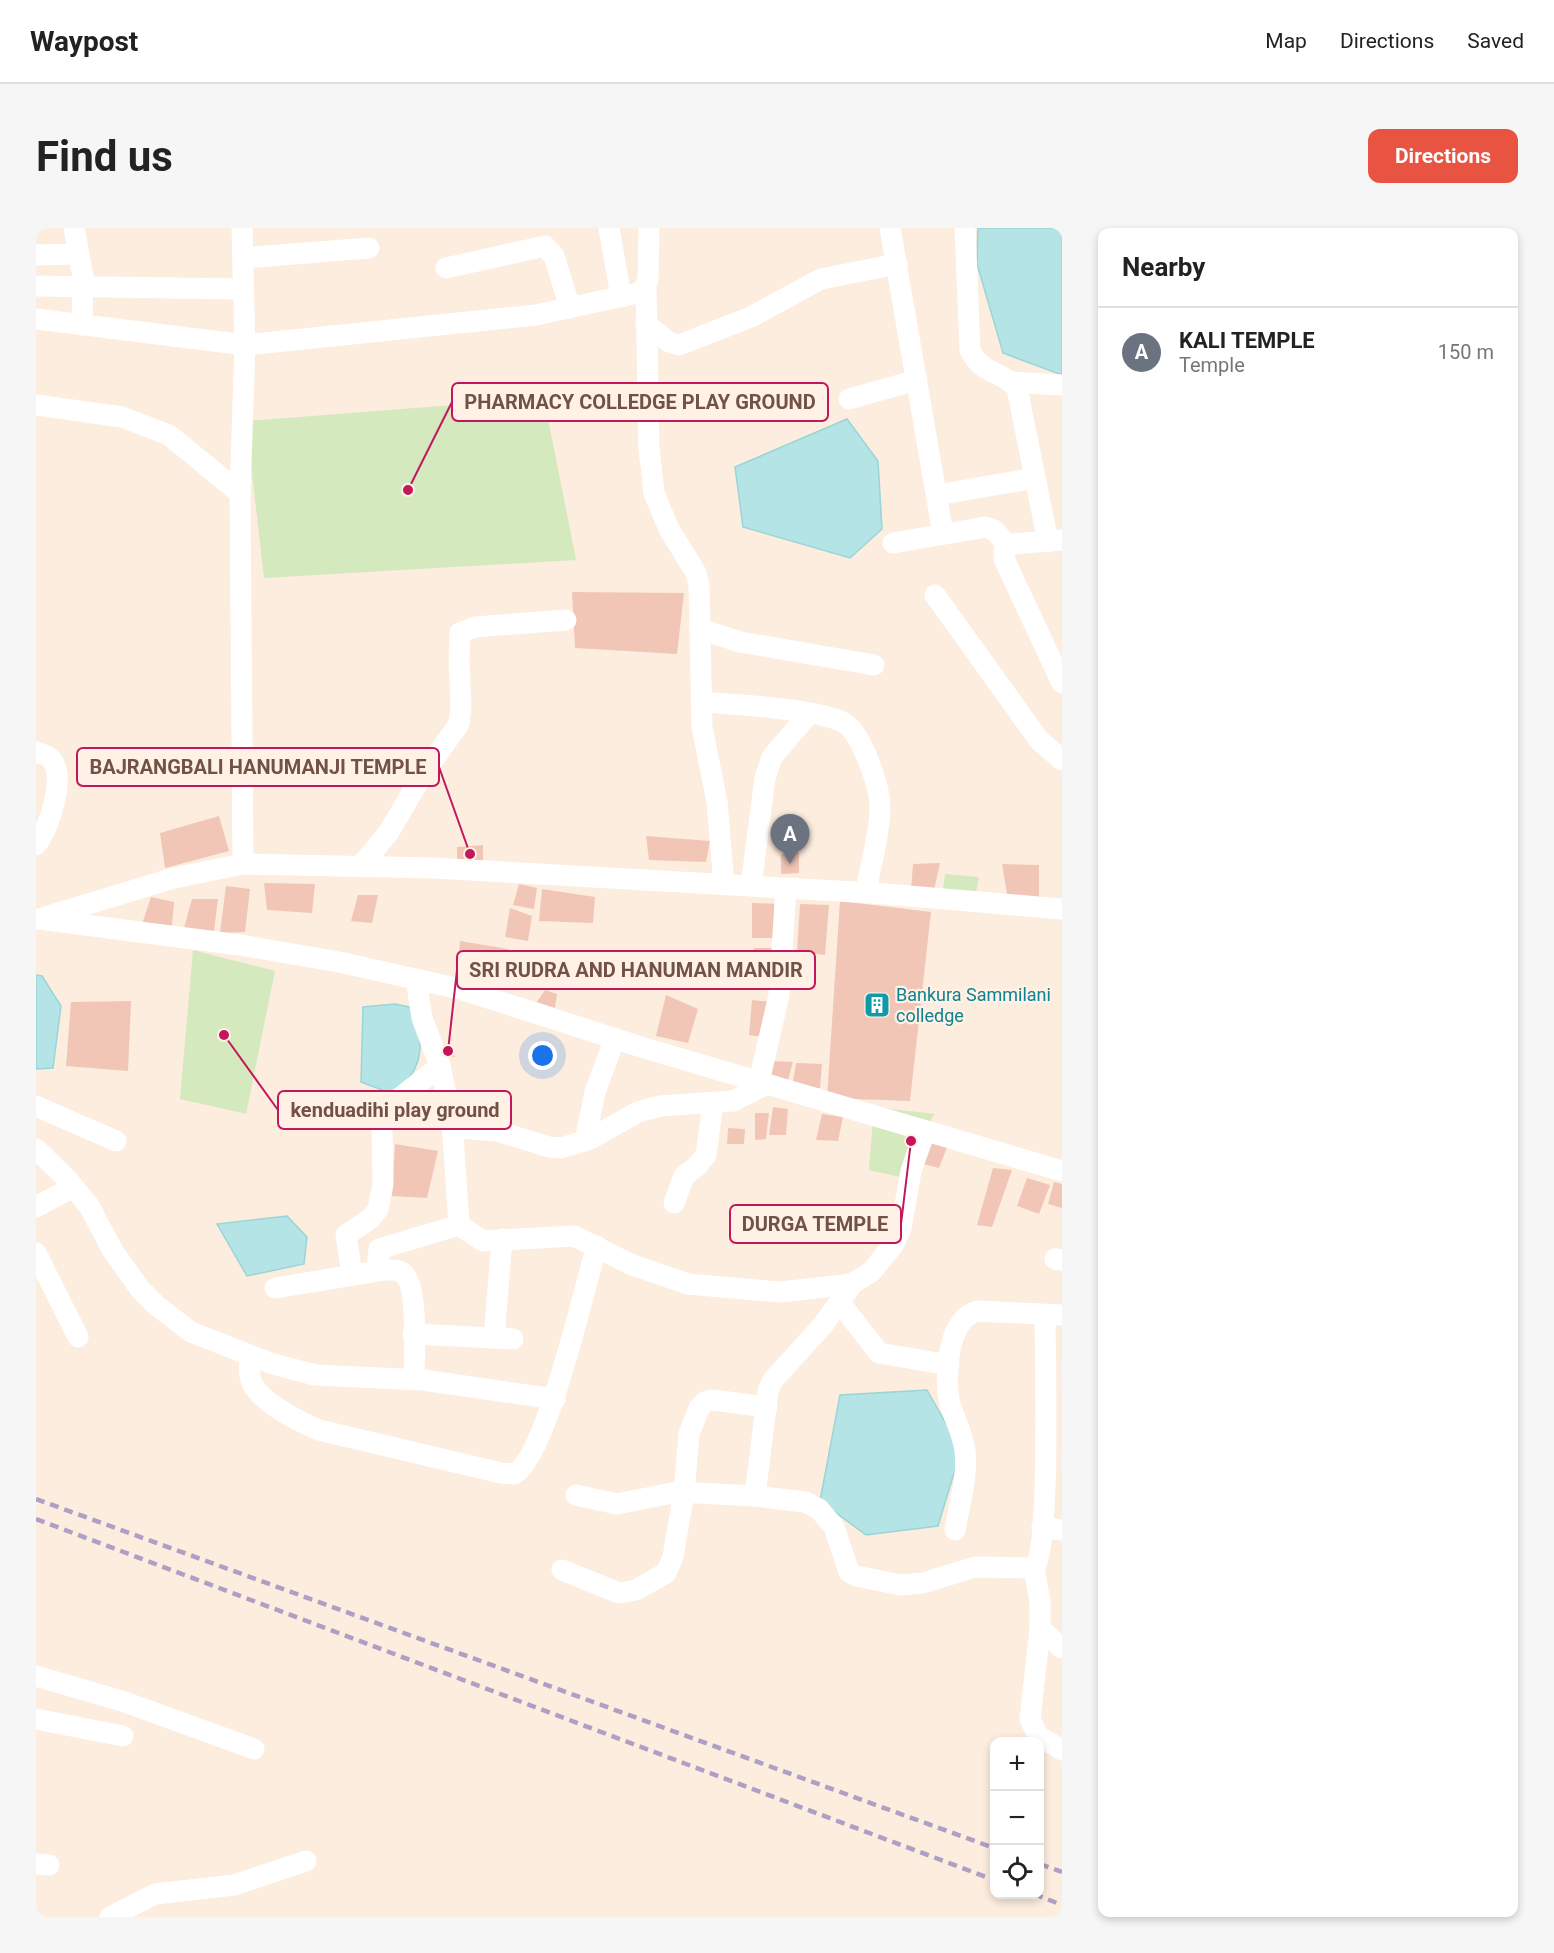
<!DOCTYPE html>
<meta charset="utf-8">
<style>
body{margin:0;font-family:Roboto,sans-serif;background:#f6f6f6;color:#222}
.controls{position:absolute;right:18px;bottom:18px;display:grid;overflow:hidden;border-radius:12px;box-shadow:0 3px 9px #0003}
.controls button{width:54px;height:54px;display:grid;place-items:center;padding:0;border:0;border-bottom:2px solid #e0e0e0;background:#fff;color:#222;font:30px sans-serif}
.you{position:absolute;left:507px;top:828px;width:21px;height:21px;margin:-15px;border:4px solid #fff;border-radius:50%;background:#1a73e8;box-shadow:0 0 0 9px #1a73e833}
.badge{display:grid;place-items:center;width:39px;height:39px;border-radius:50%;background:#e85342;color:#fff;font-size:20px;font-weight:700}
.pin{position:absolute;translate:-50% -50px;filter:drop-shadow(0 2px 3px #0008)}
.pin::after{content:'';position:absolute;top:32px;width:21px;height:18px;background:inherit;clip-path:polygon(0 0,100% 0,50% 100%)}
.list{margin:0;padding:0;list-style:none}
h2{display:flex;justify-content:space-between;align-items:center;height:78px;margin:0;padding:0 24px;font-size:26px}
h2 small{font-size:20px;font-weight:400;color:#767676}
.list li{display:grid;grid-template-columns:39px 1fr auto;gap:18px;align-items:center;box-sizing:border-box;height:90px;padding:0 24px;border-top:2px solid #e0e0e0}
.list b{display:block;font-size:22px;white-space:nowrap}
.list p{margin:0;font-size:20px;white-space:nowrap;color:#767676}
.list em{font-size:20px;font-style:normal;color:#767676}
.icon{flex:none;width:33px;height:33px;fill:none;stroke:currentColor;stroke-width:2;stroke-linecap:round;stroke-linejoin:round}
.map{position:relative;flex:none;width:1026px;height:1689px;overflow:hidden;border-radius:12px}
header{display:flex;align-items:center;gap:36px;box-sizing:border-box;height:84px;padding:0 30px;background:#fff;border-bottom:2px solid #e0e0e0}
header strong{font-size:28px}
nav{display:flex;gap:33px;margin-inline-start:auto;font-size:21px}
.intro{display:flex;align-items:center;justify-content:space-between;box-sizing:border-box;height:144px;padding:0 36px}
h1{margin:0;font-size:42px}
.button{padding:15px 27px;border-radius:12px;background:#e85342;color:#fff;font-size:21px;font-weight:700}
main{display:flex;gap:36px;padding:0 36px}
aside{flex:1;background:#fff;border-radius:12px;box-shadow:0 3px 9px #0003}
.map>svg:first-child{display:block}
.green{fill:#d5e9be}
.water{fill:#b4e4e5;stroke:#9ad5d7;stroke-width:1.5}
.building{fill:#f1c6b6}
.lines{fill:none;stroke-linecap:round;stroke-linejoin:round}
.minor{stroke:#fff;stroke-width:21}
.rail{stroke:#ae9fc4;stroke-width:4.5;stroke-dasharray:9 6;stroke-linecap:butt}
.labels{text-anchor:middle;stroke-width:4.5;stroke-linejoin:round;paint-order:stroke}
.culture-label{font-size:18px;fill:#0d838f;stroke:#fff1e5;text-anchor:start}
.leader{fill:none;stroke:#c2185b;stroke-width:2}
.callout-dot{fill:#c2185b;stroke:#fff1e5;stroke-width:2}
.callout{fill:#fff1e5;stroke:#c2185b;stroke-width:2}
.callout-label{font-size:20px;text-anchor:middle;font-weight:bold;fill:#725147}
</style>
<header>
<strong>Waypost</strong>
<nav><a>Map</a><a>Directions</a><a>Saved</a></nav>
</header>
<div class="intro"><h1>Find us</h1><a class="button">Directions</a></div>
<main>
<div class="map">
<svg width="1026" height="1689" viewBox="0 0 1026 1689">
<rect width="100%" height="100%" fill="#fceddf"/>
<g class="green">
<polygon points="508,170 540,332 228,350 210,193"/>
<polygon points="909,646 943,649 939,669 906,668"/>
<polygon points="157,722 239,743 210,886 144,871"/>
<polygon points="838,879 899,886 884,907 868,950 833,942"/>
</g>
<g class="water">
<polygon points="942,0 1026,0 1026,147 967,125 941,36"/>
<polygon points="811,191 842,233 846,301 814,330 707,299 699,239"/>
<polygon points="0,747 6,748 25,778 17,840 0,841"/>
<path d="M359,776L378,780C388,816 389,842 356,866L325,854L327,779Z"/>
<polygon points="251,988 271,1009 268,1036 211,1048 181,996"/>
<polygon points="891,1162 925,1222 902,1298 830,1307 784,1273 804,1167"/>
</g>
<g class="building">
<polygon points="536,364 648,365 641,426 539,420"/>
<polygon points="183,588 193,623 129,640 124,605"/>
<polygon points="610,608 674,613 670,634 613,632"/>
<polygon points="447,617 447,634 421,633 421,619"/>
<polygon points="763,624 763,645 745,646 745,626"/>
<polygon points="904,635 898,662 875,661 877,636"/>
<polygon points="966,636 1003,637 1003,672 972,671"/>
<polygon points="228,655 279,656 276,685 231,682"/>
<polygon points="483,656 501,660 498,681 477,677"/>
<polygon points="190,658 214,661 209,704 184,705"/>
<polygon points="506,661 559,669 557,695 503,693"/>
<polygon points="322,667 342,667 336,695 315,693"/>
<polygon points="115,669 138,674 136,698 106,696"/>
<polygon points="156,671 182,671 178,703 148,700"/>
<polygon points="804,673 895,684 874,873 791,870"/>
<polygon points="716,675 745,676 741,710 716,710"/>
<polygon points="764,676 793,677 789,727 761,723"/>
<polygon points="474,680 496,688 492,713 469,709"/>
<polygon points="424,713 472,721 465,757 421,748"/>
<polygon points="718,720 740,720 738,758 718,753"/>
<polygon points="509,762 521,766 519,780 501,774"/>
<polygon points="630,767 662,781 652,815 620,808"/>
<polygon points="716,772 734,774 728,809 713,807"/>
<polygon points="95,773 92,843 30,838 35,774"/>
<polygon points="402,816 415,818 419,829 412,829"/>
<polygon points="735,833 757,834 751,856 732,853"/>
<polygon points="760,835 786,836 784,860 756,859"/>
<polygon points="737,879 752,881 750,907 733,907"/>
<polygon points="719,885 733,885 730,911 719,912"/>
<polygon points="786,886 807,889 802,913 780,912"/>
<polygon points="692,900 709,901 708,916 691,916"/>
<polygon points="871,906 882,911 879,921 867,916"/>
<polygon points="891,913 912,917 903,940 883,935"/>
<polygon points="359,916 402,923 391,970 356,968"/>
<polygon points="957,940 976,942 956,999 941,997"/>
<polygon points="991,950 1014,957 1003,986 981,978"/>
<polygon points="1018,954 1026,956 1026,980 1012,976"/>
</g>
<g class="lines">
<g class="minor">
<polyline points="38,0 47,49 46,97"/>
<polyline points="206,0 209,117 204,265 207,636"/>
<polyline points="573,0 585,69"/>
<polyline points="854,0 907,306"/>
<path d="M929,0L934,122C946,147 965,142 981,160L1012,314"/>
<polyline points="0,27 42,26"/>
<polyline points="207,30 333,20"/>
<polyline points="410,40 509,18 518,28 534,80"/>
<polyline points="0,58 207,61"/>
<polyline points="610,60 613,221 618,265 633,301 660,345 663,357 666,499 681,574 688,657"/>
<polyline points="0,91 209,117 500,87 606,64 612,52 613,0"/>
<polyline points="610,96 633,114 643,117 715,89 785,51 861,36"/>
<polyline points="976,154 1026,157"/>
<polyline points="813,171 881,152"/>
<polyline points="0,177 86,189 133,207 204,265"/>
<polyline points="901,267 999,250"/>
<polyline points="1025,312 978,316 968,322 968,331 1026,455"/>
<polyline points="857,315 950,299 958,302 972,318"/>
<polyline points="899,367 1003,512 1026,532"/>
<polyline points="664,401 704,414 838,437"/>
<path d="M665,474C693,476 789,481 810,496C826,508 844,558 844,579C844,607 834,637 830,665"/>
<path d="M0,524C6,526 12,527 16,532C30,550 13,601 0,617"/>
<polyline points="324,639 353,604 385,549 423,496 425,478 423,433 424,405 439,399 530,392"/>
<polyline points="715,658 729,550 736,529 772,487"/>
<polyline points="9,689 138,650 207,636 398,640 837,665 1026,681"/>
<polyline points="3,691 204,717 303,734 424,761 605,819 1026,943"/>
<polyline points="380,751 386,790 404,838 416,893 425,900 461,903 513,919 525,920 554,911 602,884 624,878 697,873 731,856"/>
<polyline points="723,854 743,767 750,660"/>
<polyline points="0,878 80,913"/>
<polyline points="416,893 423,997"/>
<polyline points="549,913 559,864 579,810"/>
<polyline points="0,921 31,951 53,978 77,1023 104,1061 121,1078 155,1104 234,1135 279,1147 387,1152 519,1171"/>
<polyline points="638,975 648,948 661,938 670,927 677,875"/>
<polyline points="0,979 37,959"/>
<polyline points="0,1025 42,1109"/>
<polyline points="1019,1031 1026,1032"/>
<polyline points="341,1043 343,1021 423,997 447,1013 538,1008 594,1036 652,1056 744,1064 808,1057 817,1055 835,1044 858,1016 865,1000 875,943 889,903"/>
<polyline points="316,1047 310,1007 334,991 342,981 347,956 346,895 351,880 404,838"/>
<path d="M239,1060L349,1042C355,1042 362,1041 367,1045C383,1057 378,1130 378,1151"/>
<polyline points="804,1075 843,1125 913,1137"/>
<polyline points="377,1106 477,1111"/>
<polyline points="458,1110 466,1011"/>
<path d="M214,1128C214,1136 212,1144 215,1152C221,1173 264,1194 283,1202L465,1245L478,1246C511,1229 548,1059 561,1018"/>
<path d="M540,1267L581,1276L641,1264L719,1268L769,1274L783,1281L798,1299L813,1344L820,1348L865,1357L887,1355L939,1339L998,1340C1015,1320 1009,1125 1009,1087"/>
<polyline points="719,1268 732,1163 737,1152 787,1097 817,1055"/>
<polyline points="1006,1299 1026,1302"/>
<path d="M919,1302C923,1277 932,1249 929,1224C928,1206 917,1190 913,1172C909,1146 911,1092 941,1083L1026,1087"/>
<polyline points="998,1340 1004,1374 1004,1401 994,1491 1002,1508 1026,1522"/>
<polyline points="526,1342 583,1365 600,1362 630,1345 637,1329 648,1264 653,1206 663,1180 669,1174 677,1172 731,1179"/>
<polyline points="1004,1401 1026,1420"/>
<polyline points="0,1448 86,1473 218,1521"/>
<polyline points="0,1491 87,1508"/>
<polyline points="0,1636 13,1637"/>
<polyline points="74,1689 119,1666 198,1657 270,1633"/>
</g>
<g class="rail">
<polyline points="0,1271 958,1620"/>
<polyline points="0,1291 958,1652"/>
<polyline points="1004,1636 1026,1644"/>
<polyline points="998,1666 1026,1677"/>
</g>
</g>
<defs>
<g id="building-square" transform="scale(1.35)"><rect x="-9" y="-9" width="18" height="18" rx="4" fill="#0f9aa8" stroke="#fff1e5"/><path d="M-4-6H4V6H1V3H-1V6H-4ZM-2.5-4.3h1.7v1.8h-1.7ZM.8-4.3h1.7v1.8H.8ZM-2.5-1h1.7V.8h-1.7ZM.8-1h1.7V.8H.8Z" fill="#fff"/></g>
</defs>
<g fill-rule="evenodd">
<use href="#building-square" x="841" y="777"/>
</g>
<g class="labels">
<g class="culture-label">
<text x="860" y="773">Bankura Sammilani<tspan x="860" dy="21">colledge</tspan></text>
</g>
</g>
<path class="leader" d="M372 262L416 174M434 626L403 539M412 823L421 742M188 807L242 882M875 913L865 996"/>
<g class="callout-dot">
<circle cx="372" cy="262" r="6"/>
<circle cx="434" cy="626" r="6"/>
<circle cx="412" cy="823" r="6"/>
<circle cx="188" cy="807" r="6"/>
<circle cx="875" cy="913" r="6"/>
</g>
<g class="callout">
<rect x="416" y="155" width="376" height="38" rx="6"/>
<rect x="41" y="520" width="362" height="38" rx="6"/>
<rect x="421" y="723" width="358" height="38" rx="6"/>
<rect x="242" y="863" width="233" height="38" rx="6"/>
<rect x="694" y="977" width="171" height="38" rx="6"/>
</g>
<g class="callout-label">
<text x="604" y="181">PHARMACY COLLEDGE PLAY GROUND</text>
<text x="222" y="546">BAJRANGBALI HANUMANJI TEMPLE</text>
<text x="600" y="749">SRI RUDRA AND HANUMAN MANDIR</text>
<text x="359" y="889">kenduadihi play ground</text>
<text x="779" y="1003">DURGA TEMPLE</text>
</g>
</svg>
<div class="controls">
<button>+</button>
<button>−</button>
<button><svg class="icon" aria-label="locate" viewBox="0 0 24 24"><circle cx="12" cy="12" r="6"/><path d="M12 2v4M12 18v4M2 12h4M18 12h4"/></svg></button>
</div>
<div class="you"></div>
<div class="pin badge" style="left:754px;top:636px;background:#6b7280">A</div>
</div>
<aside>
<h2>Nearby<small></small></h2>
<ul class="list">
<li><span class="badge" style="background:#6b7280">A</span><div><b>KALI TEMPLE</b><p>Temple</p></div><em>150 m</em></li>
</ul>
</aside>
</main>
